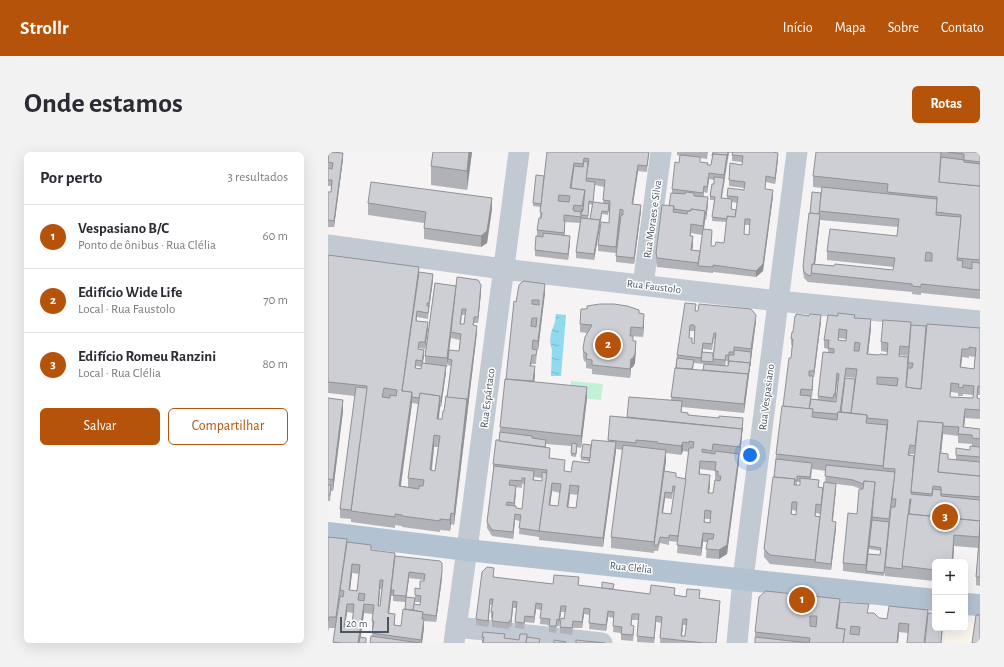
<!DOCTYPE html>
<html lang="pt">
<meta charset="utf-8">
<style>
body{margin:0;font-family:"Alegreya Sans",sans-serif;background:#f2f2f3;color:#2b2b33}
.controls{position:absolute;right:12px;bottom:12px;display:grid;overflow:hidden;border-radius:6px;box-shadow:0 4px 16px #0002}
.controls button{width:36px;height:36px;display:grid;place-items:center;padding:0;border:0;border-bottom:1px solid #e1e1e2;background:#fff;color:#2b2b33;font:20px sans-serif}
.scale{position:absolute;left:12px;bottom:10px;width:49px;box-sizing:border-box;padding-left:4px;border:2px solid #4a5661;border-top:0;font-size:11px;line-height:14px;white-space:nowrap;color:#4a5661;-webkit-text-stroke:3px #fff;paint-order:stroke}
.you{position:absolute;left:422px;top:303px;width:14px;height:14px;margin:-10px;border:3px solid #fff;border-radius:50%;background:#1a73e8;box-shadow:0 0 0 6px #1a73e833}
.badge{display:grid;place-items:center;width:26px;height:26px;border-radius:50%;background:#b45309;color:#fff;font-size:13px;font-weight:700}
.pin{position:absolute;translate:-50% -50%;border:2px solid #fff;box-shadow:0 1px 4px #0006}
.list{margin:0;padding:0;list-style:none}
h2{display:flex;justify-content:space-between;align-items:center;height:52px;margin:0;padding:0 16px;font-size:17px}
h2 small{font-size:13px;font-weight:400;color:#7c7c81}
.list li{display:grid;grid-template-columns:26px 1fr auto;gap:12px;align-items:center;box-sizing:border-box;height:64px;padding:0 16px;border-top:1px solid #e1e1e2}
.list b{display:block;font-size:15px;white-space:nowrap}
.list p{margin:0;font-size:13px;white-space:nowrap;color:#7c7c81}
.list em{font-size:13px;font-style:normal;color:#7c7c81}
.actions{display:flex;gap:8px;padding:12px 16px}
.actions a{flex:1;padding:9px 0;border:1px solid #b45309;border-radius:6px;text-align:center;font-size:14px;color:#b45309}
.actions .main{background:#b45309;color:#fff}
.map{position:relative;flex:none;width:652px;height:491px;overflow:hidden;border-radius:6px}
header{display:flex;align-items:center;gap:24px;box-sizing:border-box;height:56px;padding:0 20px;background:#b45309;color:#fff}
header strong{font-size:19px}
nav{display:flex;gap:22px;margin-inline-start:auto;font-size:14px}
.intro{display:flex;align-items:center;justify-content:space-between;box-sizing:border-box;height:96px;padding:0 24px}
h1{margin:0;font-size:28px}
.button{padding:10px 18px;border-radius:6px;background:#b45309;color:#fff;font-size:14px;font-weight:700}
main{display:flex;gap:24px;padding:0 24px}
aside{flex:1;background:#fff;border-radius:6px;box-shadow:0 4px 16px #0002}
.map>svg:first-child{display:block}
.commercial{fill:#fdf9ef}
.park{fill:#c3f1d5}
.water{fill:url(#water-ripples)}
.lines{fill:none;stroke-linecap:round;stroke-linejoin:round}
.minor{stroke:#c1cad2;stroke-width:21}
.major{stroke:#b3c2d1;stroke-width:22}
.wall{fill:#b0b2b7;fill-rule:evenodd}
.shaded-wall{fill:#909195}
.building{fill:#cdcfd5;stroke:#909195;fill-rule:evenodd}
.labels{text-anchor:middle;stroke-width:3;stroke-linejoin:round;paint-order:stroke}
.street-label{font-size:11px;fill:#4a5661;stroke:#fff}
</style>
<header>
<strong>Strollr</strong>
<nav><a>Início</a><a>Mapa</a><a>Sobre</a><a>Contato</a></nav>
</header>
<div class="intro"><h1>Onde estamos</h1><a class="button">Rotas</a></div>
<main>
<aside>
<h2>Por perto<small>3 resultados</small></h2>
<ul class="list">
<li><span class="badge">1</span><div><b>Vespasiano B/C</b><p>Ponto de ônibus · Rua Clélia</p></div><em>60 m</em></li>
<li><span class="badge">2</span><div><b>Edifício Wide Life</b><p>Local · Rua Faustolo</p></div><em>70 m</em></li>
<li><span class="badge">3</span><div><b>Edifício Romeu Ranzini</b><p>Local · Rua Clélia</p></div><em>80 m</em></li>
</ul>
<div class="actions"><a class="main">Salvar</a><a>Compartilhar</a></div>
</aside>
<div class="map">
<svg width="652" height="491" viewBox="0 0 652 491">
<defs>
<pattern id="water-ripples" width="26" height="14" patternUnits="userSpaceOnUse"><rect width="26" height="14" fill="#90daee"/><path d="M2 4q2-2 4 0t4 0M15 11q2-2 4 0t4 0" fill="none" stroke="#78b4c4"/></pattern>
</defs>
<rect width="100%" height="100%" fill="#f5f3f3"/>
<polygon class="commercial" points="637,470 648,471 645,491 616,491 618,476 637,476"/>
<polygon class="park" points="243,229 275,232 273,248 242,245"/>
<polygon class="water" points="228,162 238,163 233,224 223,224 224,198 222,190 223,181 227,170"/>
<g class="lines">
<g class="minor">
<polyline points="0,93 175,117 450,149 652,169"/>
<polyline points="315,133 333,0"/>
<polyline points="128,475 274,491"/>
<polyline points="126,491 140,390 191,0"/>
<polyline points="409,491 415,427 469,0"/>
</g>
<g class="major">
<polyline points="0,381 139,398 607,448"/>
<polyline points="637,452 652,453"/>
</g>
</g>
<g class="wall">
<polygon points="0,0 12,0 15,7 6,75 0,75 0,40 3,40 3,34 0,34"/>
<polygon points="105,0 144,0 139,38 103,33 103,14"/>
<path d="M219,0H321L319,20L310,19L305,52L313,59L306,112L288,110V104L293,64L288,101L270,99V93L281,71V55L280,63L274,62L266,108L248,106V100L252,71L237,70V83L242,90L240,108L207,104V98L215,84H209V78L212,66V55L205,54V51L216,24ZM267,33L276,35L275,51L265,50ZM261,52L264,53L262,67H260Z"/>
<path d="M349,0H380L379,7L372,6V10L380,13H383L385,0H445L450,7L447,32L438,30L437,37L445,44L435,119L428,125L385,120V121L329,115L328,109V101L341,54L344,41V37L351,11L352,4L349,3ZM401,1H404V9L414,10V13L401,28V34L416,36V38L399,44V47L394,46ZM381,27L386,28V32L382,44V48H386L384,69L399,70L396,91L387,94H383L384,84L376,77L377,68H378L380,51L376,45V40L379,41ZM404,50L409,51L408,58L404,57ZM417,73H422L421,83H416ZM363,81L374,83L372,99L364,98L365,93L363,84Z"/>
<path d="M488,0H652V147L593,141V143L584,142V140L480,130L476,126L475,120V114L493,41L494,36L485,35V24ZM492,68L570,75L569,84L499,99V108L566,115L565,118L506,114L487,112Z"/>
<polygon points="40,51 164,57 159,91 153,95 96,87 96,71 40,63"/>
<path d="M0,103L91,120L105,128L101,157L100,167L89,165V169L100,176L97,197L91,196V197L96,204L95,211H97V204L107,131L153,140L150,171H146V173L149,180L126,373L123,372L122,379L112,378V380L74,375V374L67,373V376L23,370V367L12,366V357L27,244L0,241ZM134,163H137L136,172H133ZM124,176L123,186L132,188L131,199L120,207V213L123,214L119,245L114,267H111L112,255H113L118,220V215H119ZM88,214L94,215L93,217L88,216ZM84,251L90,252L80,326V335L73,334ZM106,295H110L107,319L104,318Z"/>
<path d="M217,141L210,198H209L208,212H204L203,214L207,223L206,230L259,246L253,296L249,295L248,305L243,304V294L218,292V295L222,304V306L237,319L243,320L261,311V309L253,308V305L263,293L280,289L282,264L299,265L343,248L349,203L368,159L428,169L416,261L354,255V260L360,263L415,273L412,303H411V310L399,402L391,407L378,406L379,390H375L373,404L349,401L350,390L341,389V393L332,391L330,399H326V401L283,396V385L295,298L288,297L275,395L211,388V385L191,382L192,369L187,368L185,387L164,384L159,376V370L165,320V312L171,288L172,275L188,150ZM362,179H366V192L364,191L361,186ZM386,187H387L385,201L375,200V197L384,198ZM398,209H401L400,214H397ZM366,211L376,212L375,218H365ZM361,298L358,327L348,325L336,320L338,309V301L353,303L355,299L361,300ZM372,317L387,319V328H390V329L385,341H381L382,332L372,322ZM206,325L214,326V329L206,328ZM194,332H197L194,357L188,356L187,354L188,335L194,336ZM224,339L232,341L230,354L222,353ZM345,340H346L343,362L335,361L337,346L344,347ZM242,342L250,343L248,356L240,355ZM377,367H382V371L377,370Z"/>
<polygon points="311,161 316,171 315,185 303,184 308,198 307,211 305,215 303,216 302,226 264,222 264,217 258,216 258,210 256,209 255,205 255,196 259,181 252,180 252,172"/>
<path d="M527,166L543,176L540,202L551,203H559V200L553,199V190L583,173L598,174L652,176V243H650V246L652,247V267L637,266L636,275L652,277V434L648,433V425L650,396L626,394L625,410H607V429L557,424V418L556,424L515,419V411L529,362L533,337L525,334L508,332L505,369L508,376L503,418L442,412L436,405V397L446,325L448,302L463,206L464,193H463V187L465,180L493,169L486,225H485L484,245L483,244V247H490V244L500,200V197L496,196V188ZM511,186L518,187V189L511,188ZM572,203L580,204V205L572,204ZM641,204L647,205L646,217L633,215L634,205L641,206ZM518,225L528,226L527,227L517,226ZM509,230H510L508,250L507,249ZM623,240L630,241V244H635V242L645,243V246L622,245ZM615,282L630,284V291L644,292V294L642,298L628,303V307H620L613,302ZM582,302H586V304L582,303ZM484,317L498,319L497,330L495,336L491,335L483,327ZM469,330H472V333H469ZM464,358L468,359V363L464,362ZM488,361L492,362V365L488,364ZM541,396V397L553,399L552,403L540,402Z"/>
<polygon points="0,246 15,259 5,339 3,339 2,349 0,349"/>
<path d="M0,385L19,390L43,398L67,404L114,426L108,470L96,469V476L94,491H42L44,484L45,478H44V469L45,462L36,461L32,485L38,491H5L7,476H1L0,480ZM24,421L31,422L29,439L22,438ZM81,426L96,428L92,437L87,443V446L78,445ZM52,437H54L52,454H51ZM63,444H65V449L77,450V457L73,474L67,473V471L61,461ZM87,450H92V453L86,452ZM19,460L25,461L24,475H17Z"/>
<path d="M166,422V425L225,432L251,431L250,433L322,442L347,443L371,446L392,455L388,491H332L334,471L328,470L326,491L309,490L310,468H304L303,473L306,480L305,489L293,488V481L285,480L286,466L280,465L278,479L261,477L262,463L256,462L254,476H245L244,483L232,481V475L236,467L237,460H233L231,474H229L228,481L221,480V473L212,472L213,458L208,457L206,471L197,470L196,477L187,476L189,456H185L183,475H181V477L164,475V466H163V460L164,453H162L160,475L148,473V467ZM355,473H358L357,484H354Z"/>
<polygon points="512,450 541,461 551,466 559,467 600,458 580,481 571,480 570,491 427,491 427,480"/>
<polygon points="154,485 177,486 191,488 199,485 212,487 155,491 154,491"/>
</g>
<g class="shaded-wall">
<polygon points="141,0 144,0 139,38 139,19"/>
<polygon points="401,0 399,9 393,49 396,23 399,3"/>
<polygon points="15,1 15,7 6,75 6,69"/>
<polygon points="450,1 450,7 447,32 447,26"/>
<polygon points="310,13 310,19 304,58 304,52"/>
<polygon points="381,21 381,27 379,41 379,35"/>
<polygon points="445,38 445,44 435,119 428,125 428,119"/>
<polygon points="380,45 380,51 378,68 378,62"/>
<polygon points="164,46 164,57 159,91 153,95 153,84"/>
<polygon points="313,53 313,59 306,112 306,106"/>
<polygon points="292,57 292,64 288,101 288,95"/>
<polygon points="377,59 377,68 375,83 375,74"/>
<polygon points="492,62 492,68 486,121 486,114"/>
<polygon points="272,68 272,74 266,108 266,102"/>
<polygon points="242,84 242,90 240,108 240,102"/>
<polygon points="365,84 365,93 363,106 363,98"/>
<polygon points="91,115 91,126 74,244 74,239"/>
<polygon points="105,122 105,128 101,157 101,151"/>
<polygon points="217,132 217,141 210,198 210,189"/>
<polygon points="153,133 153,140 150,171 150,165"/>
<polygon points="128,134 124,170 124,176 119,215 119,206"/>
<polygon points="316,162 316,171 315,185 315,176"/>
<polygon points="428,163 428,169 416,261 416,252 423,200"/>
<polygon points="493,163 493,169 486,225 486,219"/>
<polygon points="543,167 543,176 539,211 539,202"/>
<polygon points="100,170 100,176 97,197 97,190"/>
<polygon points="149,174 149,180 126,373 126,362 139,247"/>
<polygon points="308,189 307,211 305,215 303,216 302,226 302,217 303,207"/>
<polygon points="634,197 634,205 632,224 632,215"/>
<polygon points="96,198 96,204 94,215 94,209"/>
<polygon points="118,214 118,220 113,255 113,249"/>
<polygon points="207,214 207,223 205,241 205,232"/>
<polygon points="509,221 509,230 507,251 507,242"/>
<polygon points="485,224 485,230 484,245 484,238"/>
<polygon points="259,235 259,246 253,296 253,284"/>
<polygon points="84,240 84,251 71,345 71,334"/>
<polygon points="112,244 112,255 109,278 109,267"/>
<polygon points="15,248 15,259 5,339 5,328"/>
<polygon points="637,257 637,266 635,284 635,275"/>
<polygon points="415,266 415,273 412,303 412,295"/>
<polygon points="615,271 615,282 611,322 610,322"/>
<polygon points="106,283 106,295 102,329 102,318"/>
<polygon points="288,290 288,299 275,395 275,386"/>
<polygon points="355,290 355,299 353,303 353,294"/>
<polygon points="338,298 338,309 327,393 326,393 326,401 326,390"/>
<polygon points="411,302 411,310 399,402 391,407 391,398"/>
<polygon points="372,309 372,317 371,331 371,322"/>
<polygon points="382,323 382,332 380,350 380,341"/>
<polygon points="547,330 544,370 538,422 538,413"/>
<polygon points="224,331 224,339 221,361 221,353"/>
<polygon points="508,332 508,338 504,375 504,369"/>
<polygon points="242,333 242,342 239,364 239,355"/>
<polygon points="188,334 188,340 186,357 186,351"/>
<polygon points="337,340 337,346 334,367 334,361"/>
<polygon points="123,361 123,372 122,379 122,368"/>
<polygon points="187,362 187,368 185,387 185,380"/>
<polygon points="508,370 508,376 503,418 503,412"/>
<polygon points="375,381 375,390 373,404 373,396"/>
<polygon points="626,383 626,394 625,410 624,410"/>
<polygon points="67,401 67,410 60,470 60,461"/>
<polygon points="24,412 24,421 21,446 21,438"/>
<polygon points="81,420 81,426 78,450 78,444"/>
<polygon points="114,420 114,426 108,470 108,464"/>
<polygon points="52,428 52,437 50,463 50,454"/>
<polygon points="162,447 162,453 160,475 160,469"/>
<polygon points="185,449 185,456 183,475 183,469"/>
<polygon points="392,449 392,455 388,491"/>
<polygon points="208,451 208,457 206,471 206,465"/>
<polygon points="19,452 19,460 16,483 16,475"/>
<polygon points="36,452 36,461 32,491 30,491"/>
<polygon points="233,454 233,460 231,474 231,468"/>
<polygon points="256,456 256,462 254,476 254,470"/>
<polygon points="280,459 280,465 278,479 278,473"/>
<polygon points="328,464 328,470 326,491 326,486"/>
<polygon points="96,467 96,476 94,491 93,491"/>
<polygon points="355,467 355,473 353,490 353,484"/>
<polygon points="571,471 571,480 570,491 569,491"/>
<polygon points="614,476 615,476 613,491"/>
</g>
<g class="building">
<polygon points="1,0 15,1 6,69 0,68 0,40 3,40 4,28 0,28 0,16 4,17 5,11 0,10"/>
<polygon points="105,0 141,0 139,19 103,14"/>
<path d="M219,0H321L319,14L310,13L304,52L313,53L306,106L288,104L293,63H295V58L292,57L288,95L270,93L273,70L281,71L282,49L275,48L277,28L258,26L261,7L256,6L255,12L246,11L242,36L257,38L254,54L246,53L245,58H247L246,59L253,60V65L236,63V69H237L236,81L209,78L211,66H213L214,61L212,60ZM231,43L242,44L241,50L230,49Z"/>
<polygon points="385,0 400,0 399,6 399,3 385,2 384,4"/>
<path d="M405,0H445L450,1L447,26L438,24L437,37L445,38L435,112L428,119L385,113V115L370,114L375,77L384,78L383,94H387L388,90L396,91L399,64L407,65L410,45L399,44L400,36L416,38L417,30L401,28L402,11L414,13L415,4L404,3ZM417,67H422L421,83L416,82Z"/>
<polygon points="488,0 613,0 611,30 652,34 652,108 629,106 633,63 608,60 609,45 559,40 560,32 485,24"/>
<polygon points="620,0 652,0 652,10 636,8 636,2"/>
<polygon points="385,2 399,3 396,23 381,21 379,35 376,34 375,41 344,37 347,10 351,11 352,3 372,5 372,10 380,11 379,13 383,13"/>
<polygon points="613,5 636,8 636,10 652,12 652,34 611,30"/>
<polygon points="256,9 260,10 258,29 267,30 265,50 281,52 280,60 274,59 272,70 271,69 272,68 262,67 265,50 261,49 260,64 253,63 254,57 254,60 255,58 257,38 243,36 246,14 255,15"/>
<polygon points="208,23 216,24 213,52 205,51"/>
<polygon points="386,25 396,26 393,46 404,47 403,57 408,58 407,65 399,64 399,67 384,65 387,45 382,44 384,32 386,32"/>
<polygon points="43,30 164,46 159,79 153,84 96,76 98,60 40,51"/>
<path d="M494,35L609,47L608,63L633,65L629,108L635,109L634,115L644,117V110L652,111V138L593,132V135L584,134V132L483,121L484,112L506,114L507,112L565,118L567,106L499,99L502,77L569,84L571,67L491,59ZM598,100L604,101V109H597Z"/>
<polygon points="358,40 366,41 366,44 380,45 378,62 377,61 377,59 363,57 363,59 360,59 346,57 346,54 341,54 343,41 357,42"/>
<polygon points="484,40 493,41 491,62 482,61"/>
<polygon points="334,53 346,54 345,60 359,62 360,59 363,59 363,57 377,59 375,74 363,72 362,84 365,84 363,98 372,99 370,111 329,106 328,101"/>
<polygon points="481,61 492,62 486,112 484,112 483,124 480,123 476,120 475,114"/>
<polygon points="253,66 272,68 266,102 248,100"/>
<polygon points="215,81 242,84 240,102 207,98 208,84 215,85"/>
<path d="M0,103L91,115L74,239L84,240L71,334L91,337V334H95L96,328L80,326L92,241L112,244L109,267H114L115,259H116L118,244L139,247L126,362L123,361L122,368L112,367V369L74,364V363L67,362V365L23,359L39,234L0,230ZM56,236L69,238L68,244L62,243V246L54,245ZM106,283L112,284L107,319L102,318Z"/>
<polygon points="91,120 105,122 101,151 99,151 99,154 101,154 100,161 89,159 88,169 100,170 97,190 91,190 90,197 96,198 94,209 88,208 87,216 93,217 94,211 118,214 113,249 112,249 112,244 92,241 91,246 84,245 84,240 74,239"/>
<path d="M129,125L150,128L153,133L150,165H146L145,173L149,174L139,252V247L119,245L124,208L120,207L121,198L131,199L133,182L123,180L124,171V170ZM134,157H138L136,172H132Z"/>
<path d="M196,129L217,132L210,189L205,188L204,197L209,198L208,203H204L202,214H207L205,229L178,227L186,149L188,150L191,133L193,131ZM204,148H211V153L204,152ZM204,166H209L208,175L203,174Z"/>
<polygon points="107,131 128,134 119,206 97,204"/>
<path d="M357,151L368,152L367,159H370L371,152L423,157L428,163L423,197L406,195V200H401V203H398L397,208L385,207L388,181H386L384,192L375,191L373,206L349,203ZM362,173H366V174H367L366,192L364,191V186H361Z"/>
<polygon points="272,152 286,152 299,154 311,158 311,161 316,162 315,176 303,175 302,184 305,184 305,189 308,189 307,202 305,206 303,207 302,217 264,213 264,208 258,207 259,202 256,200 255,196 257,185 264,173 252,172 253,157 259,157 259,154"/>
<path d="M510,161L527,163L526,166L543,167L539,202L551,203L552,202L559,203L560,191L553,190L555,168L583,170L581,195L572,194L571,204L580,205L578,235L593,237L599,172L652,176V235L650,234L649,246L652,247V258L637,257L635,275L652,277V287L644,286V283L630,282L631,275L615,274V271L590,269L587,294L582,293L580,303L586,304L583,342L604,344L605,337L613,338V344L652,348V369L581,362L583,347H582L574,417L557,415L563,355H567L568,347H564L567,317L555,316L560,268L539,266V263L523,261L529,217L518,216L512,260H510L509,262L484,260L485,257H481L483,247L508,250L511,222L509,221L507,242H506L505,246L490,244L495,200L506,201V197L500,196L501,188H496L500,163L510,164ZM511,177L519,178L518,189L510,188ZM527,190L532,191L531,199H526ZM641,195L648,196L646,217L632,215L634,197H641ZM549,225L570,226L569,234L549,232ZM623,231L631,232L630,235L635,236V233L646,234L645,246L622,245Z"/>
<polygon points="468,162 481,164 482,162 493,163 486,219 481,219 481,224 485,224 484,238 473,237 472,243 483,244 481,257 455,254 461,206 463,206 465,187 463,187 464,180 465,180 467,164 468,164"/>
<polygon points="583,173 598,174 593,237 578,235 580,216 584,216 585,211 580,211"/>
<polygon points="406,198 423,200 422,214 422,211 401,209 400,212 401,203 406,203"/>
<polygon points="374,200 385,201 385,210 373,209"/>
<polygon points="349,206 366,208 364,217 348,216"/>
<polygon points="401,209 422,211 420,225 420,222 375,218 376,212 400,214"/>
<polygon points="347,216 420,222 416,252 343,245"/>
<polygon points="517,226 527,227 523,261 513,260"/>
<polygon points="177,227 259,235 253,284 172,275"/>
<polygon points="28,235 39,236 23,358 12,357 27,242"/>
<polygon points="301,245 354,249 353,260 360,261 360,263 391,266 391,264 415,266 414,279 414,277 299,265"/>
<polygon points="0,246 15,248 5,328 0,327"/>
<polygon points="454,254 485,257 484,265 509,268 510,260 539,263 538,271 559,273 555,314 448,302"/>
<path d="M282,264L414,277L412,295L385,292L384,299L374,297V300L387,302V299L411,302L399,393L391,398L378,397L380,387H385L386,382L375,381L373,396L349,393L361,296H365L366,290L361,289V291L355,290L353,294L329,291L330,290L308,288V291L280,288ZM372,309L388,310L387,319H390V324H393L392,329L387,328L385,341H380L382,323L371,322ZM377,358L383,359L382,371L376,370Z"/>
<polygon points="590,269 615,271 610,320 652,324 652,345 613,342 613,335 605,334 604,342 583,340"/>
<polygon points="172,280 204,284 204,286 218,288 217,295 171,289"/>
<path d="M168,288H171V289L222,296L221,306L237,308L236,319L243,320L245,309L261,311L264,288L288,290L275,386L211,379L219,318L165,312ZM224,331L233,332L230,354L221,353ZM242,333L251,334L248,356L239,355Z"/>
<polygon points="244,291 249,292 248,302 243,301"/>
<polygon points="255,292 263,293 262,306 253,305"/>
<polygon points="295,293 338,298 326,390 283,385"/>
<polygon points="642,294 652,295 652,305 628,303 628,296 642,298"/>
<polygon points="612,301 620,302 620,307 652,310 652,324 610,320"/>
<polygon points="448,307 484,311 482,325 469,324 469,329 467,328 467,327 446,325"/>
<polygon points="498,313 567,320 561,367 544,365 547,330 536,329 535,332 525,328 497,324"/>
<path d="M166,314L206,319L205,328L214,329V320L219,321L211,379L191,376L193,363L187,362L185,380L164,378L159,370ZM194,326H197L194,357L188,356V354L178,353L179,350L186,351L188,334L181,333L182,328L194,329Z"/>
<path d="M336,319L348,321V325L358,327L350,384L341,383V386L332,385L330,393H326ZM345,334H347L343,362L334,361L337,340L344,341Z"/>
<path d="M445,325L467,327L466,333H472V326L491,328L490,335L495,336L493,353L488,352L487,364L492,365L487,408L442,403L436,397ZM464,350H469L468,363L463,362Z"/>
<polygon points="536,329 547,330 538,413 515,411 520,361 529,362 531,337 535,337"/>
<polygon points="496,330 508,332 504,369 508,370 503,412 487,410"/>
<polygon points="0,333 3,333 2,343 0,343"/>
<polygon points="580,362 652,369 651,385 626,383 624,410 607,410 607,418 574,414"/>
<polygon points="544,368 561,370 556,421 538,419 540,402 552,403 553,396 541,394"/>
<polygon points="652,378 652,425 648,425"/>
<polygon points="0,385 19,387 8,465 1,465 0,469"/>
<path d="M19,390L43,393V398L67,401L60,461L67,462L66,473L73,474L75,457L95,460L94,467H96L93,488L44,481L46,469H44L46,453L36,452L30,491H14L5,490L12,444L15,445L16,439L12,438ZM24,412L32,413L29,439L21,438ZM52,428H55L52,454H50ZM31,441L37,442L36,449L30,448ZM19,452H26L24,475H16Z"/>
<polygon points="67,404 112,409 114,411 114,420 108,464 95,462 95,460 85,458 85,452 92,453 93,444 87,443 87,436 92,437 92,429 96,429 97,422 81,420 78,444 65,443 66,438 63,438"/>
<path d="M159,415L166,416L165,425L225,432L226,423L251,425L250,433L322,442L323,433L347,436L346,443L358,445L359,437L372,438L371,446L392,449L388,491H376L332,486L334,465L328,464L326,486L309,484L311,462H304L303,473L306,474L305,483L293,482L294,475L285,474L286,460L280,459L278,473L261,471L262,457L256,456L254,470L245,469L244,476L232,475L233,466L236,467L238,454H233L231,468L229,467L228,474H221L222,467L212,466L214,452L208,451L206,465L197,464L196,471L187,470L189,450L185,449L183,469H181V471L164,469L165,460H163L165,447H162L160,469L148,467L154,420ZM355,467H359L357,484H353Z"/>
<polygon points="274,430 286,432 285,437 274,436"/>
<path d="M438,439L512,447L508,476L517,477L515,491H481L482,486L427,480L431,445ZM482,464H489L488,475L482,474Z"/>
<polygon points="78,445 87,446 85,458 77,457"/>
<path d="M512,450L541,452L539,461H546L551,466L559,467L561,454L600,458L596,491H579L581,472L571,471L569,491H515L517,477L509,476ZM523,474L532,475L531,483L522,482Z"/>
<polygon points="600,461 607,461 607,476 614,476 613,491 597,491"/>
<polygon points="648,463 652,463 652,491 644,491"/>
<polygon points="155,480 177,482 176,486 191,488 192,482 199,482 198,491 155,491 156,485 154,485"/>
<polygon points="43,484 92,491 42,491"/>
<polygon points="32,485 38,486 38,491 31,491"/>
<polygon points="199,485 212,487 211,491 198,491"/>
<polygon points="427,485 481,491 427,491"/>
<polygon points="226,488 238,490 238,491 226,491"/>
<polygon points="248,488 277,491 248,491"/>
</g>
<g class="labels">
<g class="street-label">
<text transform="translate(324 67) rotate(-82)" y="4">Rua Moraes e Silva</text>
<text transform="translate(326 134) rotate(7)" y="4">Rua Faustolo</text>
<text transform="translate(438 245) rotate(-83)" y="4">Rua Vespasiano</text>
<text transform="translate(159 246) rotate(-83)" y="4">Rua Espártaco</text>
<text transform="translate(303 415) rotate(6)" y="4">Rua Clélia</text>
</g>
</g>
</svg>
<div class="controls">
<button>+</button>
<button>−</button>
</div>
<div class="scale">20 m</div>
<div class="you"></div>
<div class="pin badge" style="left:474px;top:448px">1</div>
<div class="pin badge" style="left:280px;top:193px">2</div>
<div class="pin badge" style="left:617px;top:365px">3</div>
</div>
</main>
